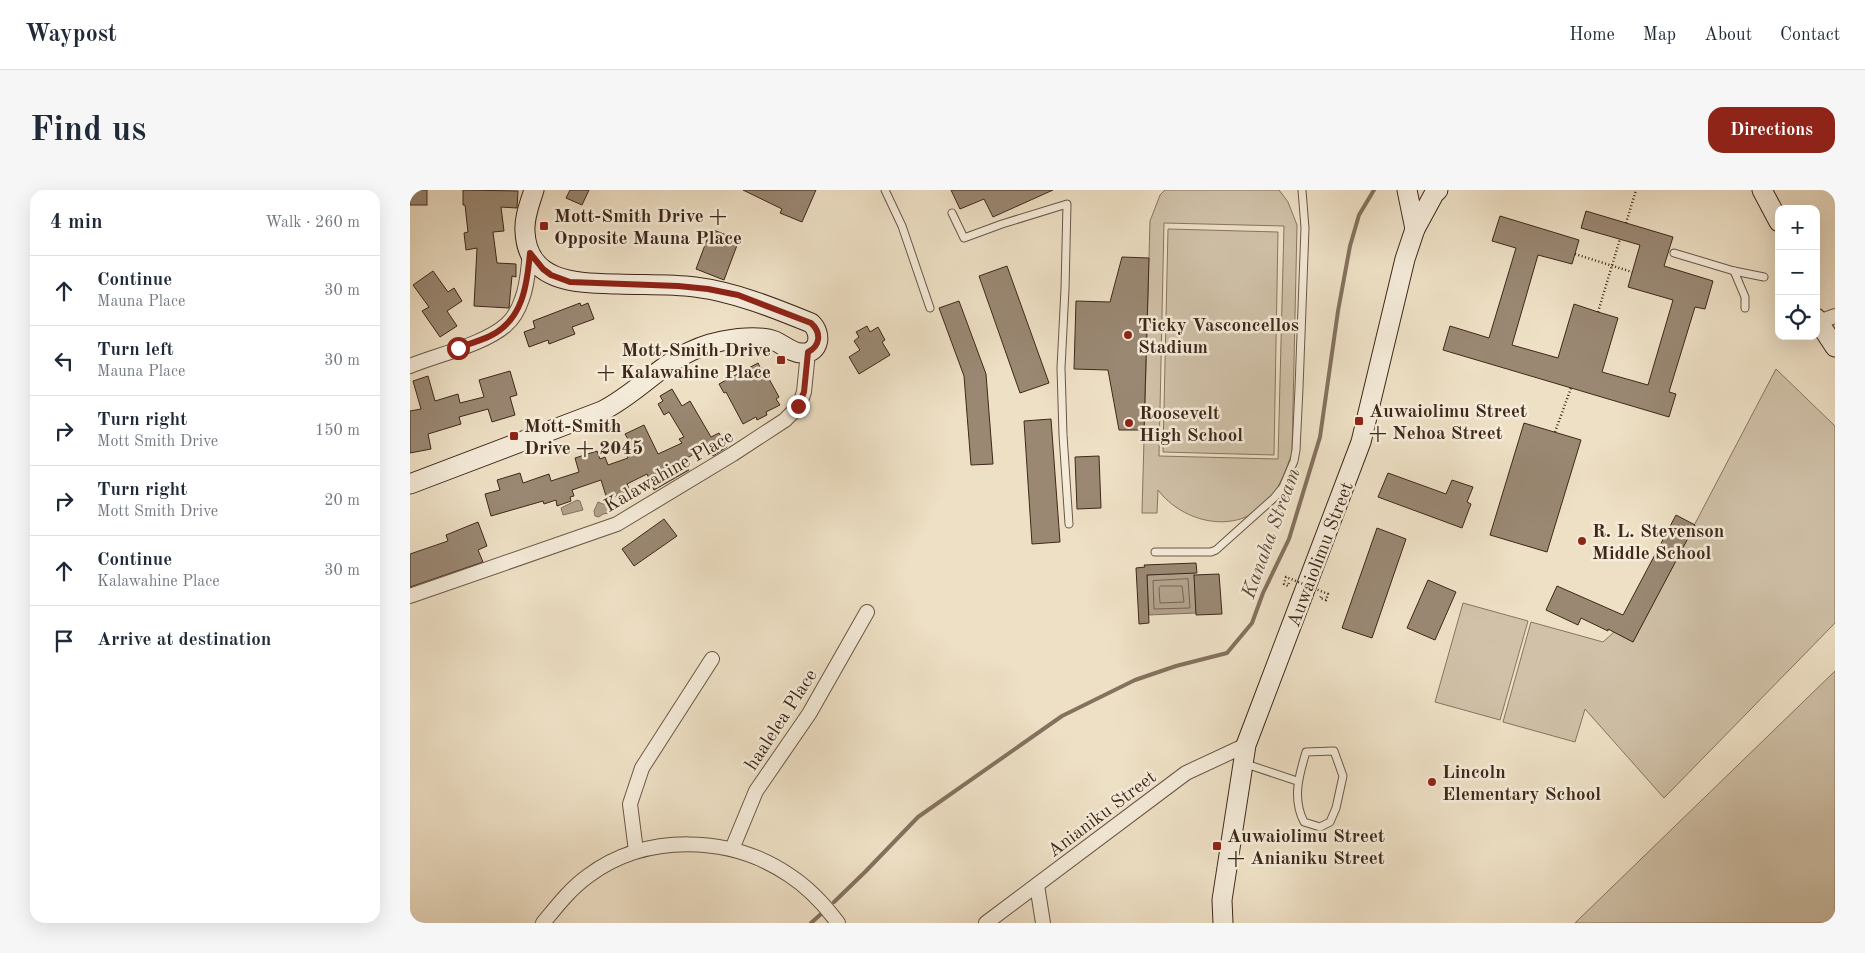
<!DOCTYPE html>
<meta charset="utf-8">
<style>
body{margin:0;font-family:"Old Standard TT",serif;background:#f6f6f7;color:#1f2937}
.controls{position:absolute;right:15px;top:15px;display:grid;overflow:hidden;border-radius:10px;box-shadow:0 5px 20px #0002}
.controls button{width:45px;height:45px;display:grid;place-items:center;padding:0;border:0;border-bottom:1px solid #e0e1e3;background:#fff;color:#1f2937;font:25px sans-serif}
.stop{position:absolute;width:15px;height:15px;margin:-11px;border:4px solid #8f2418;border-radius:50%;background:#fff}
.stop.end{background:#8f2418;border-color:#fff;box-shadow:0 1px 5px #0008}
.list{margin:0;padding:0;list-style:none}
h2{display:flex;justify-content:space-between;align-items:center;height:65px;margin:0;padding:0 20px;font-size:21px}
h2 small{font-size:16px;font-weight:400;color:#747a83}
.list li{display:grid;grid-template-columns:32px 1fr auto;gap:15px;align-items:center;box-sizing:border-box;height:70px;padding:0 20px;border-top:1px solid #e0e1e3}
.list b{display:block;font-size:19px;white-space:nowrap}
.list p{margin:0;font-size:16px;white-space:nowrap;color:#747a83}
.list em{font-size:16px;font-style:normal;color:#747a83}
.icon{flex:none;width:28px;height:28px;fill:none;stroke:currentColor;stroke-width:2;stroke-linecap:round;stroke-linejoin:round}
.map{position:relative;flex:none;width:1425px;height:733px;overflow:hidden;border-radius:15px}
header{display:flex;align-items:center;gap:30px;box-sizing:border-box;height:70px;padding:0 25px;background:#fff;border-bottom:1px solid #e0e1e3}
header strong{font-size:24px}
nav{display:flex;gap:28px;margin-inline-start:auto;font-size:18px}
.intro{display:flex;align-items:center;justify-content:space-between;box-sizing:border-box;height:120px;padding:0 30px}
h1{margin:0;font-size:35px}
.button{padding:12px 22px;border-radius:15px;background:#8f2418;color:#fff;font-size:18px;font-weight:700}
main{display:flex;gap:30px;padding:0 30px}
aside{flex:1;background:#fff;border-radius:15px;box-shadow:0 5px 20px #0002}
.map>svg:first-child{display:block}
.green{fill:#d0c1a8;stroke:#887461;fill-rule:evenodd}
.water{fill:#b2a18b;stroke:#84715e}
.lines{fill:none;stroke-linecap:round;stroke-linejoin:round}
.shore{stroke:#786452;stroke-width:1}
.stream{stroke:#84715e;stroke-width:4}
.building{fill:#9a8873;stroke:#3f281a}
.lane-casing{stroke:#6b5645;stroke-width:9}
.street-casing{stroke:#6b5645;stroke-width:16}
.secondary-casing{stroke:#3f281a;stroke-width:21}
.path{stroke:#3f281a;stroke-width:2.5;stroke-dasharray:1 2.5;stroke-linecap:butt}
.lane{stroke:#f4ebd9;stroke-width:7}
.street{stroke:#f4ebd9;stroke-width:14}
.secondary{stroke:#f4ebd9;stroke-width:19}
.path-bridge{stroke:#3f281a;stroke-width:2.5;stroke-dasharray:1 2.5;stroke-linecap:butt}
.route{stroke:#8f2418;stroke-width:6}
.poi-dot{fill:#8f2418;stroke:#f4ebd9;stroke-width:2}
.labels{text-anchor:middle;stroke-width:5;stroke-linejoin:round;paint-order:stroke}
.poi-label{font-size:19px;font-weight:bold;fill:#3f281a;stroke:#f4ebd9;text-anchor:start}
.street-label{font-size:19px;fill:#3f281a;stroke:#f4ebd9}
.water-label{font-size:20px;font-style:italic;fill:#624c3c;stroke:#f4ebd9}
</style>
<header>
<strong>Waypost</strong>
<nav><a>Home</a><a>Map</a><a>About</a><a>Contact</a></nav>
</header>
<div class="intro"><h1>Find us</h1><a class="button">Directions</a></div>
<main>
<aside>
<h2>4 min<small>Walk · 260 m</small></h2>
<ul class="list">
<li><svg class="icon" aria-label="ahead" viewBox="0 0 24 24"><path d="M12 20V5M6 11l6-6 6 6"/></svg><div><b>Continue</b><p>Mauna Place</p></div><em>30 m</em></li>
<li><svg class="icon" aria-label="left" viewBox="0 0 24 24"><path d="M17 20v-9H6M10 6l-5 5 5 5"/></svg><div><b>Turn left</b><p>Mauna Place</p></div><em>30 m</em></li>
<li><svg class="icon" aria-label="right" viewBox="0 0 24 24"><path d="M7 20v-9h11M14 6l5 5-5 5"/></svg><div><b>Turn right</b><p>Mott Smith Drive</p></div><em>150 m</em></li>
<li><svg class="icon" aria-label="right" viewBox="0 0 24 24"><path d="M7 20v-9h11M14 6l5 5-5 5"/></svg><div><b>Turn right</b><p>Mott Smith Drive</p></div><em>20 m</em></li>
<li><svg class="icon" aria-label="ahead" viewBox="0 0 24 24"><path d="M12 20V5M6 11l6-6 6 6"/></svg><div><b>Continue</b><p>Kalawahine Place</p></div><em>30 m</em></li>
<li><svg class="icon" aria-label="arrive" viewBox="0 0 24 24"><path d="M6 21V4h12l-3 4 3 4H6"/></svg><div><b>Arrive at destination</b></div></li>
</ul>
</aside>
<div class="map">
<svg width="1425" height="733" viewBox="0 0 1425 733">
<rect width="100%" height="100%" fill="#eee0c5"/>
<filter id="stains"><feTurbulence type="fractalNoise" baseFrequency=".004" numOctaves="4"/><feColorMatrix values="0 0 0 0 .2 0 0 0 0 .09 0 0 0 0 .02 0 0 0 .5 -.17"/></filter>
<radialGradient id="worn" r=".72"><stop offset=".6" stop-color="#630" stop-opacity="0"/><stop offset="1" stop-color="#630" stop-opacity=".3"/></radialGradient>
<g class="green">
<path d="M755,0H869L878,12L887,35L882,263C876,280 870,297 858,311C827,346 773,333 748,300L747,323H732L740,31L750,5ZM754,33L874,36L868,269L749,266Z"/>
<polygon points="758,39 868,42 864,265 753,262"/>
<polygon points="1366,179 1425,236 1425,433 1254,608 1175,519 1165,552 1093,532 1121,432 1193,452 1204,442 1223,452"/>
<polygon points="1053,413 1118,431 1090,530 1025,512"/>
<polygon points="1425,481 1425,733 1165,733"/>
</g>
<g class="water">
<polygon points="167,310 170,311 173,320 153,325 151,318"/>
<polygon points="188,312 199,316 202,319 199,323 193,324 189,327 185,326 184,321"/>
<polygon points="784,383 786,423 739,425 737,385"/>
</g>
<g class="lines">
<g class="shore">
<polygon points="778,389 780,418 744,419 743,391"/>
<polygon points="751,396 772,396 774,412 750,413 749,398"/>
</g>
<g class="stream">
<polyline points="424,712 455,682 508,627 652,526 725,490 766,476 817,463 842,433 853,403 879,349 910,247 928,121 940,56 949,25 964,0"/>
<polyline points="401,733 411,724"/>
</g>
</g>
<g class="building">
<rect x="0" y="0" width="17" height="15"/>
<polygon points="53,0 108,1 107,18 91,17 94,41 83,42 87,73 106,74 106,87 102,86 99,118 64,116 67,58 56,60 54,43 58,42 55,15 53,15"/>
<polygon points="160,0 179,0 172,15 156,8"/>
<polygon points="333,0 406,0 392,32 370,23 372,19"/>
<polygon points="541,0 643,0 583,27 574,9 550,19"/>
<polygon points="1176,21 1263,47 1254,76 1303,91 1295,119 1285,117 1259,202 1266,204 1259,227 1033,160 1040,136 1079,148 1106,58 1082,51 1090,26 1169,50 1162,74 1128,65 1102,155 1148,168 1164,114 1188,122 1208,128 1192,182 1238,195 1263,110 1218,97 1230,55 1171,38"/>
<polygon points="301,39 329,50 314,90 286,79"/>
<polygon points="712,67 739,68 734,240 709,240 698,180 664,179 666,111 700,112"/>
<polygon points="597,76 639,193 610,203 569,86"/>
<polygon points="23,81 38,102 44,98 52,111 37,121 47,136 30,147 12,121 19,117 3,95"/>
<polygon points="549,111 576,184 583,274 561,275 554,186 529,118"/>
<polygon points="170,113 171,116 178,113 184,129 162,137 165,144 139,154 138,150 119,157 114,142 125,138 123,131"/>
<polygon points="457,136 460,142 468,137 475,150 472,152 480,165 449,184 439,167 450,160 444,151 449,147 446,142"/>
<polygon points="348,173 351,179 353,178 369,207 366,209 370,215 356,222 357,225 347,230 346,227 333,234 316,202 314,203 309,194"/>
<polygon points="100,181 107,205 100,207 105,225 82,232 78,219 49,227 51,234 18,244 21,259 0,263 0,221 11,219 3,191 18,186 25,211 48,204 50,213 74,207 69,190"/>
<polygon points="262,199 272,216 280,211 301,247 309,243 317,257 303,266 297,256 274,270 279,280 244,300 237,284 217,294 220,301 197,309 191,290 162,300 164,306 160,307 161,311 147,316 146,310 134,314 133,311 81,326 75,304 90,300 87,290 110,283 113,293 139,284 141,291 169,282 165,268 187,261 190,269 195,267 198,275 218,268 212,255 219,251 215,244 234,235 248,264 272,253 269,249 274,247 259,222 254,225 248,214 253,211 250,206"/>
<polygon points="641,229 650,352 622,354 614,231"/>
<polygon points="1114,233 1171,250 1137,362 1080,345"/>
<polygon points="689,266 691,318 667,319 665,267"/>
<polygon points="978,283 1036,304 1042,290 1063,297 1057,312 1061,314 1052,338 968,307"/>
<polygon points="1266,325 1285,335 1223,452 1198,439 1198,441 1171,428 1168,435 1136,420 1147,396 1213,425"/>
<polygon points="254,329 267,346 224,376 212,359"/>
<polygon points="68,332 77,356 68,360 73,372 0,397 0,364 38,351 36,345"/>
<polygon points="967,338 996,349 962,448 932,438"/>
<polygon points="786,373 787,383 737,385 739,433 729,434 726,378 735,377 734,375"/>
<polygon points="809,384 812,424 786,425 784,385"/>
<polygon points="1018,390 1046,402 1025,450 997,438"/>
</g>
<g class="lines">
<g class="lane-casing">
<g id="lane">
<polyline points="475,0 492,36 520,118"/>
<polyline points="542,23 554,48 592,34 657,14 655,99 651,178 653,245 659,334"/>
<polyline points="1264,63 1324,81 1354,87"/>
<polyline points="1324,81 1335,107 1335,118"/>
<polyline points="745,362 801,362 806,360 864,308 873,297 884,271 886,260 889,198 895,38 892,0"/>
<path d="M924,561L933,586L926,618L920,632L910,637L894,632C882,609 889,585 896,562Z"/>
<polyline points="833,573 887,591"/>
</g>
</g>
<g class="street-casing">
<g id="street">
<polyline points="1408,132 1425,126"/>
<path d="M0,176C27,165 75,154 96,135C103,129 109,118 112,109C118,94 118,78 120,63"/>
<polyline points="0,406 207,334 323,264 375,230 389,216 394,202 398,162"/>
<polyline points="322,659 346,601 399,524 457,422"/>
<polyline points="226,661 220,614 232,578 302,469"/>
<polyline points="627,695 633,733"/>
<path d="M133,733C147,716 160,699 178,686C236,643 320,645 379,685C399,698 414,714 428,733"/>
<polyline points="576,733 776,583 836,555"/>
</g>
</g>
<g class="secondary-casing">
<g id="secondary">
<polyline points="997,0 1005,39"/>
<polyline points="1352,0 1369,32"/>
<polyline points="1406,128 1425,157"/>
<path d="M0,294L192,221C237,198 257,162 312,151C328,148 349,145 365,151C374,155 383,164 393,163C410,163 412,143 401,133C364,118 325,102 285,97C260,94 234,95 208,94C169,93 117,94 115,41C114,27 120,13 124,0"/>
<polyline points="813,733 812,710 836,555 951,252 995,69 1005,39 1024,4 1028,0"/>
</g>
</g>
<g class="path">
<polyline points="1216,33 1226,0"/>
<polyline points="1165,64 1222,82"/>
<polyline points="1188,122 1210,49"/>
<polyline points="1145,242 1161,198"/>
</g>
<use href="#lane" class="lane"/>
<use href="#street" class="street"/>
<use href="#secondary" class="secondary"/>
<polyline class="path-bridge" points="879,393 878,396 874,394 876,387 918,404 916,410 910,408 912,405"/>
</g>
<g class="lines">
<path class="route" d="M48,158C58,154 70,151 80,146C113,130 117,95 120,63L133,79L141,85L160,92L268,96L298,99L328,105L401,133C412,143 410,156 398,162L394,202L388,216"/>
</g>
<g class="poi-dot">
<rect x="129" y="31" width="10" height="10" rx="2.5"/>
<circle cx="718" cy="145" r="5"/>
<rect x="366" y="165" width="10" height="10" rx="2.5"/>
<rect x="944" y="226" width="10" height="10" rx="2.5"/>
<circle cx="719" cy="233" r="5"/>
<rect x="99" y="241" width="10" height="10" rx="2.5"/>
<circle cx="1172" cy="351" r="5"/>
<circle cx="1022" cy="592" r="5"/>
<rect x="802" y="651" width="10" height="10" rx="2.5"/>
</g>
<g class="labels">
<g class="poi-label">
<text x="144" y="32">Mott-Smith Drive +<tspan x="144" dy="22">Opposite Mauna Place</tspan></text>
<text x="728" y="141">Ticky Vasconcellos<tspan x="728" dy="22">Stadium</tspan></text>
<text x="361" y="166" text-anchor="end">Mott-Smith Drive<tspan x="361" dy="22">+ Kalawahine Place</tspan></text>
<text x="959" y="227">Auwaiolimu Street<tspan x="959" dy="22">+ Nehoa Street</tspan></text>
<text x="729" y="229">Roosevelt<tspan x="729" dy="22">High School</tspan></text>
<text x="114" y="242">Mott-Smith<tspan x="114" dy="22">Drive + 2045</tspan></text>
<text x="1182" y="347">R. L. Stevenson<tspan x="1182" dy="22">Middle School</tspan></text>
<text x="1032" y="588">Lincoln<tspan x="1032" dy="22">Elementary School</tspan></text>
<text x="817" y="652">Auwaiolimu Street<tspan x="817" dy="22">+ Anianiku Street</tspan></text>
</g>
<g class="street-label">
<text transform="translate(258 280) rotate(-30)" y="7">Kalawahine Place</text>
<text transform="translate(909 364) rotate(-69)" y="7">Auwaiolimu Street</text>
<text transform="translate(370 529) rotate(-57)" y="7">haalelea Place</text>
<text transform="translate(691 623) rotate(-37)" y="7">Anianiku Street</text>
</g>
<g class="water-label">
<text transform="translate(860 343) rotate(-70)" y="7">Kanaha Stream</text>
</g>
</g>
<rect width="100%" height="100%" filter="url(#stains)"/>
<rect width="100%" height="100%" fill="url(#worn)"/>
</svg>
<div class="controls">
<button>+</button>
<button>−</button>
<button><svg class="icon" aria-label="locate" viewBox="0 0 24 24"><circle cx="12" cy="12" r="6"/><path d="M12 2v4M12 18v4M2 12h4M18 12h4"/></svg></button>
</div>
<div class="stop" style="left:48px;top:158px"></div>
<div class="stop end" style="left:388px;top:216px"></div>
</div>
</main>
